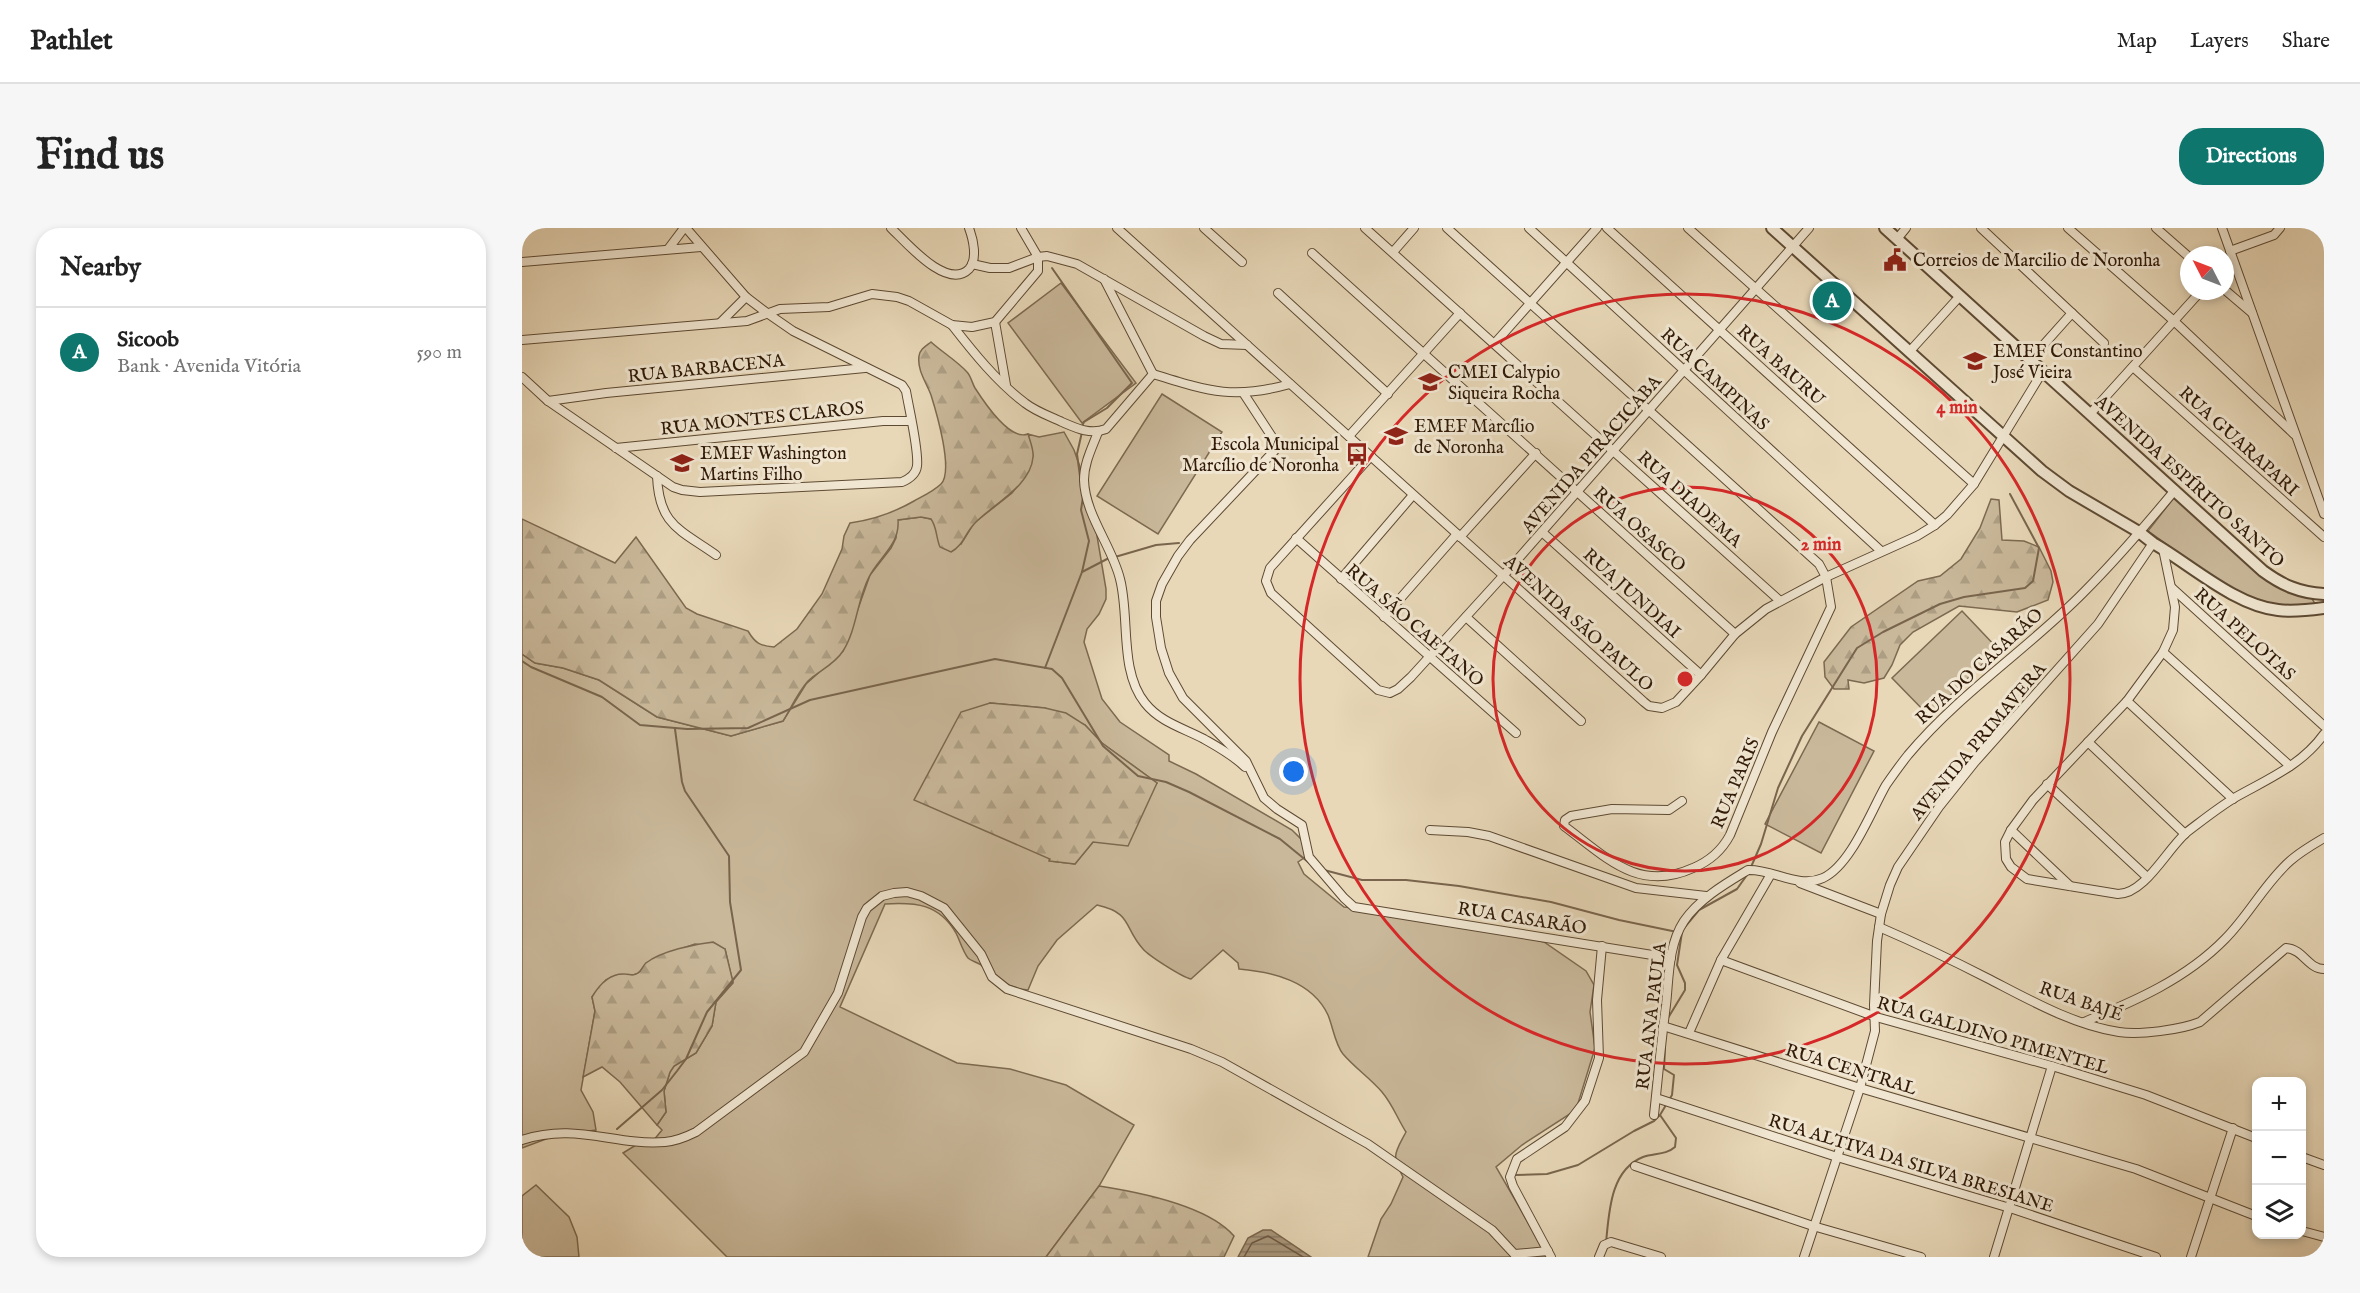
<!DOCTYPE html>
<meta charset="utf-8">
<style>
body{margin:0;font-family:"IM FELL English",serif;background:#f6f6f6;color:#222}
.controls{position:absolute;right:18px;bottom:18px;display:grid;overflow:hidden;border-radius:12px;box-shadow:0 3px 9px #0003}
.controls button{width:54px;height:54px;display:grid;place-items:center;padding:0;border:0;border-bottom:2px solid #e0e0e0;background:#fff;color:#222;font:30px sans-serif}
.compass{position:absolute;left:1658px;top:18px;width:54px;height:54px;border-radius:50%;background:#fff;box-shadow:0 3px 9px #0003;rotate:312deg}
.you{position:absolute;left:772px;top:544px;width:21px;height:21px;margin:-15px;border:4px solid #fff;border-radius:50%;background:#1a73e8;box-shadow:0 0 0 9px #1a73e833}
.badge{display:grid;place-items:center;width:39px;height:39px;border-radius:50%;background:#0f766e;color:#fff;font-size:20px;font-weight:700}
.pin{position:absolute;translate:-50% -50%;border:3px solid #fff;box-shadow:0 2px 6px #0006}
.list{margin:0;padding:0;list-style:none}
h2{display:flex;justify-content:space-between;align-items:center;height:78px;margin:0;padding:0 24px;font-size:26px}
h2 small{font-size:20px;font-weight:400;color:#767676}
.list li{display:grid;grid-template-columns:39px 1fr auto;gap:18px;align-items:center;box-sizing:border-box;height:90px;padding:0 24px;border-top:2px solid #e0e0e0}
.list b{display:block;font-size:22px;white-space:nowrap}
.list p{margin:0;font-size:20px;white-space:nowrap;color:#767676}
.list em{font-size:20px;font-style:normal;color:#767676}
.icon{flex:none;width:33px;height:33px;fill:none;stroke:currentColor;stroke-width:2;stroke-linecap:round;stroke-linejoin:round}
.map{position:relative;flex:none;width:1802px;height:1029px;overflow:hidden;border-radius:24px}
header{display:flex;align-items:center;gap:36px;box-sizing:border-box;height:84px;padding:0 30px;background:#fff;border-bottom:2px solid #e0e0e0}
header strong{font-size:28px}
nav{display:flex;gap:33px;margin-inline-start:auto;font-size:21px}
.intro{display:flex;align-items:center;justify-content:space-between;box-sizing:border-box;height:144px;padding:0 36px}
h1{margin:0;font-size:42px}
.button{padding:15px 27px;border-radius:24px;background:#0f766e;color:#fff;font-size:21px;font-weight:700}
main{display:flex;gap:36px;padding:0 36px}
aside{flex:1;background:#fff;border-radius:24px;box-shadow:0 3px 9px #0003}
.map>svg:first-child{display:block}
.green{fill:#c9b89a;stroke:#7c6950;stroke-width:1.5;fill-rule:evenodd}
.forest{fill:url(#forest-firs);stroke:#7c6950;stroke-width:1.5}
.water{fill:url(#water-rules);stroke:#79654d;stroke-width:1.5}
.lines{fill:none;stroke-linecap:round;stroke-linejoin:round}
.shore{stroke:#6c5842;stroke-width:1.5}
.stream{stroke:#79654d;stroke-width:2}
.minor-casing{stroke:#5e4a33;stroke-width:10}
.tertiary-casing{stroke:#5e4a33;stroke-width:14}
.minor{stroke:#f0e6d1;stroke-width:8}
.tertiary{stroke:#f0e6d1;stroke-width:10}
.ring{fill:none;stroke:#d62828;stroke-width:3}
.labels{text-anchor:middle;stroke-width:6;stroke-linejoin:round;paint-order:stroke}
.poi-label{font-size:18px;fill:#301a07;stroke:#f0e6d1;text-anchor:start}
.street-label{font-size:18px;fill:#301a07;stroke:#f0e6d1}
.centre{fill:#d62828;stroke:#f0e6d1;stroke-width:3}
.ring-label{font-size:18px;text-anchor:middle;font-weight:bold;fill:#d62828;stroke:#f0e6d1;stroke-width:6;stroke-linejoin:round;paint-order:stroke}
</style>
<header>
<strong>Pathlet</strong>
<nav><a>Map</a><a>Layers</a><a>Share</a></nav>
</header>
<div class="intro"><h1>Find us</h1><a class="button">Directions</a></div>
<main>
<aside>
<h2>Nearby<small></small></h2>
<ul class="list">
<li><span class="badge">A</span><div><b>Sicoob</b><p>Bank · Avenida Vitória</p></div><em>590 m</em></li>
</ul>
</aside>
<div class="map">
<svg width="1802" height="1029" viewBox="0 0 1802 1029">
<defs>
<pattern id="forest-firs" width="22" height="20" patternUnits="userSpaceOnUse" patternTransform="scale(1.5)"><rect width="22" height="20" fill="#c9b89a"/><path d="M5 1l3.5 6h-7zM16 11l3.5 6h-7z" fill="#ad9e83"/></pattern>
<pattern id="water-rules" width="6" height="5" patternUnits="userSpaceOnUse" patternTransform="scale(1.5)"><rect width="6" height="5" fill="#a9977c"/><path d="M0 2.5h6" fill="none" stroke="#8a7a64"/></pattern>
</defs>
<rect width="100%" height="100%" fill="#e8d8b8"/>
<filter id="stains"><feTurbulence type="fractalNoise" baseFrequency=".00333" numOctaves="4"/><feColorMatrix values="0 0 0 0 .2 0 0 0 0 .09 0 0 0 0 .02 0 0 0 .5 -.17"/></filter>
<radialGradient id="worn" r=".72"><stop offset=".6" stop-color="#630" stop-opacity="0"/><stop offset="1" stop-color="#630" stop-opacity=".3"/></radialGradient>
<g class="green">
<polygon points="539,55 614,155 560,195 486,95"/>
<polygon points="640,166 700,204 636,306 575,268"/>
<path d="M542,204L552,222L558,239L560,256L574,302L584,361V371L577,386L565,401L562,414L580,471L598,494L647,527V533L674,546L770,602L779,611L784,625L782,630L776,634L782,646L822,679L842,681L993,707L1022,714L1064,743L1072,757L1068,784L1073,820L1054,882L1000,917L974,939L1026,1029H846L859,991L869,976L881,949C869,927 873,925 884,904C875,890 871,877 860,864C848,850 833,840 821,826C813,816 811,799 806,787C790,753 751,744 717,741L716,735L701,722L669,751C660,749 627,728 621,721C601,699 611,685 575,677L535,712L516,738L506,762C485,760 474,750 459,737C455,734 449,733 446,730C441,724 438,713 434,705C417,676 394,674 363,676L318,779L435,835L488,841L544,857L612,897L577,958L524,1029H205L101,925L114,917L131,913L140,902L135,897L144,884L142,863L148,844L152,838L174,825L190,798L194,774L211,755L203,721L173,716L144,726L124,735L117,745L111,747H97L84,752L70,769L73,783L59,862L71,884L74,902L32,908L0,920V426L13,435L41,440L77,452L135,489L209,508L261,493L284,456L321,423L348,347L369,320L374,310L375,292L399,289L409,291L439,316L452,295L490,265L503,248L511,228L506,206L517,209ZM468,475L523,480L563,497L580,515L635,555L571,614L553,636L528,633Z"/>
<path d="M1654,267C1687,298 1743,366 1789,369L1795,379C1782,379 1766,381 1753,378C1709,369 1663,328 1626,303Z"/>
<polygon points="1440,383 1476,421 1407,488 1370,450"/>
<polygon points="1297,494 1352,523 1299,625 1243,596"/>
<polygon points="14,957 47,989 55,1009 57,1029 0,1029 0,968"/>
</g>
<g class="forest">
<path d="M409,114C420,124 435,133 445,144C449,148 450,155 453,160C462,174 488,213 506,206C508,213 512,222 511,229C509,258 470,277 453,295C443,305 441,318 429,324L418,319C414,310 415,299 409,291L399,289L376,292C378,317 357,329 347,349C335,372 335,401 321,423C313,436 297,443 286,453C276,464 269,480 261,493L209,508L135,489L77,452L41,440L13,435L0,426V291L93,335L114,309L164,380L175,386L226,403C233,415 238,418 252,419L275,401L300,366L320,321L322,308L328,295C350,292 373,284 392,273C401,268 412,263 419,256C432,243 414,183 409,167C404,154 395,142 397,128C398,121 404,118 409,114Z"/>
<polygon points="1469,271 1477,272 1480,312 1502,313 1517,319 1529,343 1531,354 1526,372 1495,384 1437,378 1391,404 1378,417 1370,437 1362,450 1342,455 1326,452 1327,461 1312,461 1303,449 1302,434 1329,399 1396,353 1418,348 1439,331 1458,300"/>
<polygon points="468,475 523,480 544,485 563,497 580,515 635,555 606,618 571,614 553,636 527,633 528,631 392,572 439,484"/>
<path d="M191,714L203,721L211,754L194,774L190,798L174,825L152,838L148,844L142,863L144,884L135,897L98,854L80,839L61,849L73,783L70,769C77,757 88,745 103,746C108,746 111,749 116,745C120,743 121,737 124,735C139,723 173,716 191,714Z"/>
<path d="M577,958C616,964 686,978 712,1008L702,1029H524Z"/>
</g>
<polygon class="water" points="741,1002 749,1002 789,1029 716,1029 726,1010"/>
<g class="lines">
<polyline class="shore" points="722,1029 730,1015 746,1008 781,1029"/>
<g class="stream">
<polyline points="530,40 610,155 585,180 562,194 560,198"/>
<polyline points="560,263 555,226 560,204"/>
<polyline points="593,329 634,317 657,315"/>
<polyline points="560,344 587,330"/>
<polyline points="0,433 9,439 80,469 118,497 165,501 226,500 288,472 473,431 530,441 540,450 581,518 616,548 644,554 667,564 758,611 791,638"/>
<polyline points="523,440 560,344 567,313 559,282 561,269"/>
<polyline points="1229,639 1239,616 1256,560 1280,508 1335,420 1361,404 1418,376 1442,369 1503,360 1511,353 1517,320 1488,266"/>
<polyline points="802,642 840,652 884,652 937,658 1029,674 1097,692 1155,704"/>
<polyline points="1162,700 1177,682 1215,661 1225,647"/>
<polyline points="1146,790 1163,762 1163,755 1155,737 1160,704"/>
<polyline points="95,901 140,862 155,843 164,831 185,784 219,742 208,674 207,628 163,563 160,554 153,501"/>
<polyline points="994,947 1025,946 1056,937 1112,903 1132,893 1138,887 1150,867 1152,847 1142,841 1143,820"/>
<path d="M1084,1015C1087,985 1088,942 1121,929C1132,925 1144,927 1153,919L1154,910L1138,887"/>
</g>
<g class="minor-casing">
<g id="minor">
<path d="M369,0C384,14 425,63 447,41C456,31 451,11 447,0"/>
<polyline points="595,0 1122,474 1127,478 1140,480 1154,474 1179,447 1213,406 1244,381 1304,349 1395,308 1413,297 1425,287 1452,256 1521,143"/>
<polyline points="682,0 720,34"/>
<polyline points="843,0 1257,372"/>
<path d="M925,0L1297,336L1304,349L1309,379L1250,504L1208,607C1200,622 1188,633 1171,640C1116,665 1084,629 1042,598L1043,592L1049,588L1090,581L1147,582L1160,573"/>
<polyline points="1007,0 1359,323"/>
<polyline points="1085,0 1413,297"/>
<polyline points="1166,0 1452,256"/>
<polyline points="1459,0 1582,115"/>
<polyline points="1546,0 1652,93 1772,206"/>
<polyline points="1634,0 1667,29"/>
<polyline points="1700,0 1802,286"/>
<polyline points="1375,11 1384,0"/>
<polyline points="147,20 162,0"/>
<polyline points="1708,23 1752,7 1758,0"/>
<polyline points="871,24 892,0"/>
<polyline points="790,25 1213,406"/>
<polyline points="0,34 179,19"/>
<polyline points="450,36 468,40 487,40 516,29 525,28 555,36 682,108 699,116 725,117"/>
<polyline points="582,51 631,146"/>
<polyline points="1703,62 1730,85"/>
<polyline points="756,65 866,166"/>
<polyline points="473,94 484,157"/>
<polyline points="198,95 224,69"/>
<path d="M430,97C451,124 475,154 503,175C513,183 527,188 540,194C554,200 568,207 584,201L631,146"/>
<polyline points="0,112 225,93 258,81 307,79 350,66 375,69 387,73 430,97 450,99 473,94 516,43 516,29 499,0"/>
<polyline points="973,115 1075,0"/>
<polyline points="1388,123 1438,68"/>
<polyline points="1508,132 1550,85"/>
<polyline points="1611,139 1802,309"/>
<path d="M631,146C686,163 711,172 768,156"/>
<path d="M0,149L26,173L151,259L160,262L178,264L380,254C387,251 394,247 395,238C397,222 387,181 384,163L380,157L271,103L245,85L224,69L164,0"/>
<polyline points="722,166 754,215 755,220 668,312 656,328 640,356 634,373 634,389 639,420 647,445 661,470 724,533 742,570 755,581 780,597 787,629 822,670 832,679 1149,730"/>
<polyline points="26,173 84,165 343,140"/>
<polyline points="1568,186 1679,63"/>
<path d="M576,204C570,220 562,235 562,252C563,287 590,318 598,351C608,389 597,443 623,475C638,494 661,500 682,511C696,519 711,527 723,539"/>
<polyline points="827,208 938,85"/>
<polyline points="94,220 361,193 389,193"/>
<polyline points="849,228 748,340 744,353 749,365 856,462 868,465 876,461 889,449 981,348 1287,0"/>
<path d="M135,248C137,297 157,301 194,327"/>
<polyline points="1020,304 1179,447"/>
<polyline points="938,309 1014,225"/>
<polyline points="774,310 994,505"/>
<path d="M1641,321L1653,379L1651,402L1641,424L1605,473L1511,572L1489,602L1483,614L1484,631L1489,639L1505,651L1596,666C1623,666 1645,621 1665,604C1681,592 1697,579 1714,569C1746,551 1780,537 1802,506"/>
<polyline points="819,351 891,267"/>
<polyline points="1650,360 1802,498"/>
<polyline points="862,389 935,306"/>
<polyline points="944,389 1059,493"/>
<polyline points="1641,424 1768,538"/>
<polyline points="1605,473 1711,571"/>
<polyline points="1566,514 1663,606"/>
<polyline points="1525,556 1625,649"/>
<polyline points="908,602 946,604 967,608 1114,660 1184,668"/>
<polyline points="1489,602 1548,658"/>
<polyline points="1278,655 1359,686"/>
<path d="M1357,699C1394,715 1430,732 1465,750C1506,771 1551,797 1597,804C1618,807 1658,802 1678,794L1764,720C1781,721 1786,741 1802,741"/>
<polyline points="1199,732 1354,789 1530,838 1624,867 1734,910"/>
<path d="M1562,794C1613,773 1664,751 1703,711C1727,687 1743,655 1768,633C1778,624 1790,617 1802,610"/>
<polyline points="1141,798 1338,860 1614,941 1734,988"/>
<polyline points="1167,805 1199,732 1249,646"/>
<polyline points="1134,870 1315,929 1488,980 1634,1029"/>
<path d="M1132,887C1136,850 1139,814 1144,777C1147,750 1146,717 1162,693C1177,671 1203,656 1226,642C1251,641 1276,661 1301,650C1329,637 1349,583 1364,557C1371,547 1378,537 1386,527C1438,465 1506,421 1562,364C1594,332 1624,297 1653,262"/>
<path d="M0,912C54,894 92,918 143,914C154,913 164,909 174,904L282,824L316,765L340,689L345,680L360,668L372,665L385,664L399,668L422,680L459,726L470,749L485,761L669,821L700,834L846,916L970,1002L995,1029"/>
<polyline points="1780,929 1802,937"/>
<polyline points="1113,938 1291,998 1399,1029"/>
<polyline points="1780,1003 1802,1009"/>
<polyline points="993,1026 1026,1023"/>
<polyline points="1029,1029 991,958 988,949 995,931 1043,899 1063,873 1077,830 1075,772 1080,718"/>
<polyline points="1077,1029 1082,1017 1089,1014 1139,1029"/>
<polyline points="1282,1029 1338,860 1353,803 1352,777 1355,713 1359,686 1368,657 1376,639 1417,579 1453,534 1576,396 1631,315"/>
<polyline points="1472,1029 1530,838"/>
<polyline points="1669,1029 1711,900"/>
</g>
</g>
<g class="tertiary-casing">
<g id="tertiary">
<path d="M1250,0L1520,243L1547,263L1617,304L1631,315C1668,336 1712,377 1756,382C1771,384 1787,382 1802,380"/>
<path d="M1363,0L1741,343C1760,357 1778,365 1802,366"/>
</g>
</g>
<use href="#minor" class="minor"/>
<use href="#tertiary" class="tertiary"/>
</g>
<g class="ring">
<circle cx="1163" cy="451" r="192"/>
<circle cx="1163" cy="451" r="385"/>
</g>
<defs>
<g id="civic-bare" transform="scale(1.8)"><path d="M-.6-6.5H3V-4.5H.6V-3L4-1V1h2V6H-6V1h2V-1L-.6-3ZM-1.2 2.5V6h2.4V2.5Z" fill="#8f2418" stroke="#f0e6d1" stroke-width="2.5" paint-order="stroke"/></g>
<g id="school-bare" transform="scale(1.8)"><path d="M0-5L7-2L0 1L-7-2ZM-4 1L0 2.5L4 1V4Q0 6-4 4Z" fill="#8f2418" stroke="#f0e6d1" stroke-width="2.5" paint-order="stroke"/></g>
<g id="bus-bare" transform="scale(1.8)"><path d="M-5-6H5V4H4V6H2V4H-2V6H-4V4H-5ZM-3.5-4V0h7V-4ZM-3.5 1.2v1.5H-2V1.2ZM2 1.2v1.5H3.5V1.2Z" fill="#8f2418" stroke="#f0e6d1" stroke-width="2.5" paint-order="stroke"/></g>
</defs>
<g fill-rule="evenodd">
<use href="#civic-bare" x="1373" y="32"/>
<use href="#school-bare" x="1453" y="133"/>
<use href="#school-bare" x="908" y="154"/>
<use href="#school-bare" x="874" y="208"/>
<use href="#bus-bare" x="835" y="226"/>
<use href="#school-bare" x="160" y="235"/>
</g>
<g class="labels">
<g class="poi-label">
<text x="1391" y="38">Correios de Marcilio de Noronha</text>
<text x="1471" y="129">EMEF Constantino<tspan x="1471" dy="21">José Vieira</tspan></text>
<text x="926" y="150">CMEI Calypio<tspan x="926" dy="21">Siqueira Rocha</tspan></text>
<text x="892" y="204">EMEF Marcílio<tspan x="892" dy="21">de Noronha</tspan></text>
<text x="817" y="222" text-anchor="end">Escola Municipal<tspan x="817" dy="21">Marcílio de Noronha</tspan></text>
<text x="178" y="231">EMEF Washington<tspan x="178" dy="21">Martins Filho</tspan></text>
</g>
<g class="street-label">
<text transform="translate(1259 137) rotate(42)" y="6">RUA BAURU</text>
<text transform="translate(184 140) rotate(-6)" y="6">RUA BARBACENA</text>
<text transform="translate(1193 151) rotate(43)" y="6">RUA CAMPINAS</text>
<text transform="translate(240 190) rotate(-6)" y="6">RUA MONTES CLAROS</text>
<text transform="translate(1717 213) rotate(42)" y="6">RUA GUARAPARI</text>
<text transform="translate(1069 226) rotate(-49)" y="6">AVENIDA PIRACICABA</text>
<text transform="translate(1668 253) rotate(42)" y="6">AVENIDA ESPÍRITO SANTO</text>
<text transform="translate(1168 271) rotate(42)" y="6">RUA DIADEMA</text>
<text transform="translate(1118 301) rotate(42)" y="6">RUA OSASCO</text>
<text transform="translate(1110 365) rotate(42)" y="6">RUA JUNDIAI</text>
<text transform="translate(1057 395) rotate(42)" y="6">AVENIDA SÃO PAULO</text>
<text transform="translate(893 397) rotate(41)" y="6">RUA SÃO CAETANO</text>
<text transform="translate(1723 406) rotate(42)" y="6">RUA PELOTAS</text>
<text transform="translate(1457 438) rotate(-42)" y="6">RUA DO CASARÃO</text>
<text transform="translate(1456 513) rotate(-50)" y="6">AVENIDA PRIMAVERA</text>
<text transform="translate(1213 555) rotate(-67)" y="6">RUA PARIS</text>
<text transform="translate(1000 690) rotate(9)" y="6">RUA CASARÃO</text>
<text transform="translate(1559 773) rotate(19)" y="6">RUA BAJÉ</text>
<text transform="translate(1129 788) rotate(-83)" y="6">RUA ANA PAULA</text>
<text transform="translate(1471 807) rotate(16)" y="6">RUA GALDINO PIMENTEL</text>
<text transform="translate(1329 841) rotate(17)" y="6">RUA CENTRAL</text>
<text transform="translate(1389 935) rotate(17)" y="6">RUA ALTIVA DA SILVA BRESIANE</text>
</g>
</g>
<circle cx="1163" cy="451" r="9" class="centre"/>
<g class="ring-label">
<text x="1435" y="185">4 min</text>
<text x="1299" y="322">2 min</text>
</g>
<rect width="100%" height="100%" filter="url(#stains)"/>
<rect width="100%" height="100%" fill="url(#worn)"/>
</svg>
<div class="controls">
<button>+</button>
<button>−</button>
<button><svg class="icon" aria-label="layers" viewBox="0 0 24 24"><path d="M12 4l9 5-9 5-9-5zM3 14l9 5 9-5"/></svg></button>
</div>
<svg class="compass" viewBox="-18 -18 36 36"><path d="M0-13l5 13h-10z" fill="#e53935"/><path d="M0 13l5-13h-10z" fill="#767676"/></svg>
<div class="you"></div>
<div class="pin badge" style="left:1310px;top:73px">A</div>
</div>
</main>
